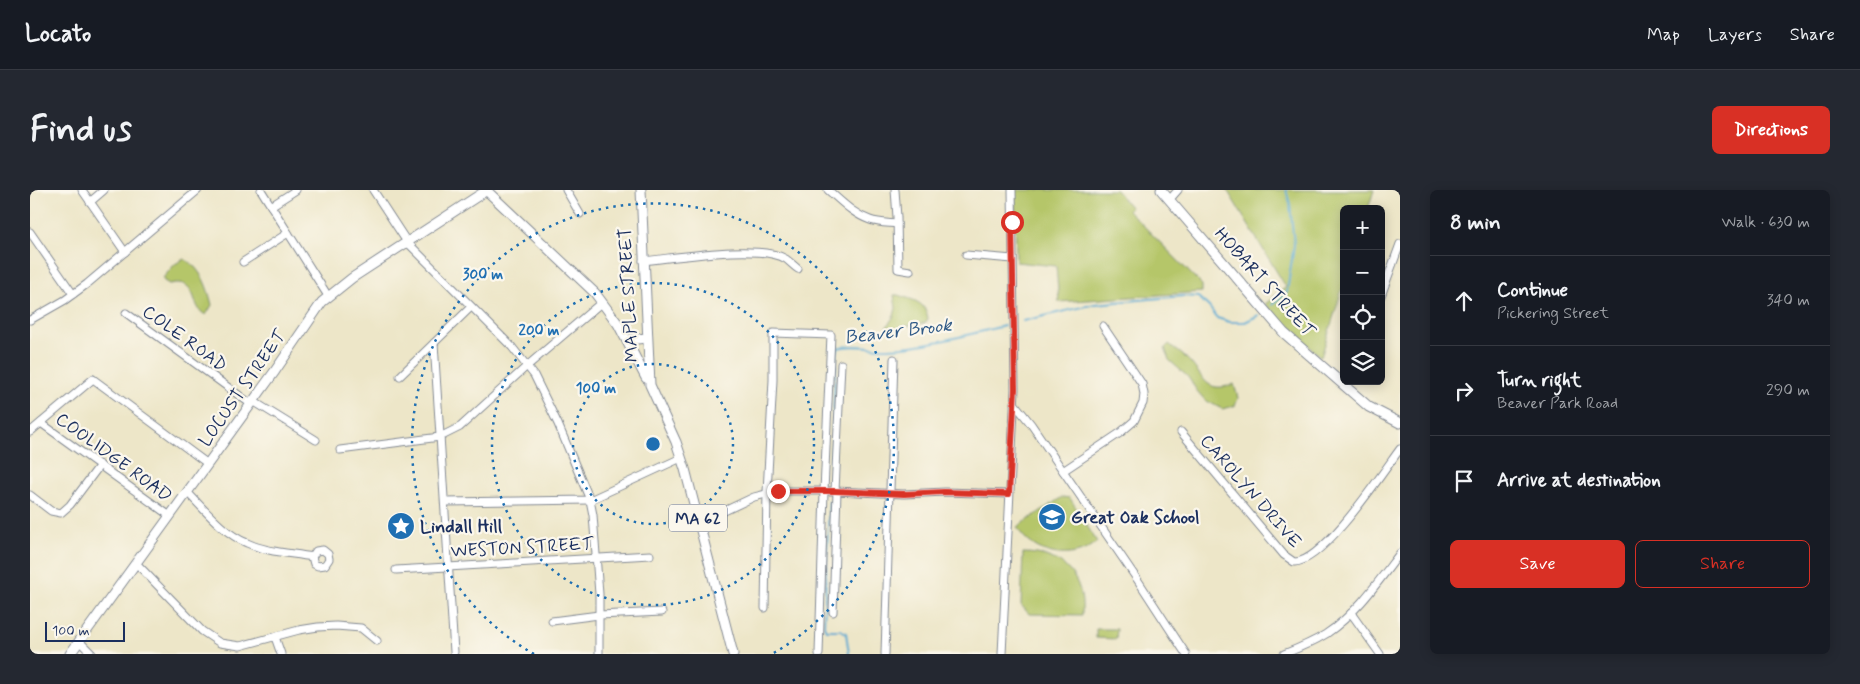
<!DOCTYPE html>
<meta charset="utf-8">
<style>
body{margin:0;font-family:Mynerve,sans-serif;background:#242831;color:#f1f3f6}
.controls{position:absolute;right:15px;top:15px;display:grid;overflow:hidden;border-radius:8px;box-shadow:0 2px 12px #0003}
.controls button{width:45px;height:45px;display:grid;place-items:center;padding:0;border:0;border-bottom:1px solid #363941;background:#171b24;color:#f1f3f6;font:25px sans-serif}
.scale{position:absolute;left:15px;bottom:12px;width:80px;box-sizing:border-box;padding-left:5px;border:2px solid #1b2f5e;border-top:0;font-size:14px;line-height:18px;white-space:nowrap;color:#1b2f5e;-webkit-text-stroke:4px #fbf7ec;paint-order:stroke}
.stop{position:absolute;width:15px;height:15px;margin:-11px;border:4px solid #d93025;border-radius:50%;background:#fff}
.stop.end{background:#d93025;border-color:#fff;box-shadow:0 1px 5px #0008}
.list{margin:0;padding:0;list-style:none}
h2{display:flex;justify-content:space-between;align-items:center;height:65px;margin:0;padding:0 20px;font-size:21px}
h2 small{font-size:16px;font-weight:400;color:#9ea1a6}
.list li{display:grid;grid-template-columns:32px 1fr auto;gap:15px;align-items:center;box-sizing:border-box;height:90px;padding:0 20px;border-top:1px solid #363941}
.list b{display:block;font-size:19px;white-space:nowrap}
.list p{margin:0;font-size:16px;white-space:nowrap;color:#9ea1a6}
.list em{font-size:16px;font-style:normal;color:#9ea1a6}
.actions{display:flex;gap:10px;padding:15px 20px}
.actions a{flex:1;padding:11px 0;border:1px solid #d93025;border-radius:8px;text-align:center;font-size:18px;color:#d93025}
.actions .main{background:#d93025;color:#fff}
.icon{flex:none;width:28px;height:28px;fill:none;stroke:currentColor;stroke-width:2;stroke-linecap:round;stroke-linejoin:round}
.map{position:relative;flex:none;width:1370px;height:464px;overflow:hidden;border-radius:8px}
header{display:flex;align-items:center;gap:30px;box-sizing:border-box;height:70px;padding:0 25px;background:#171b24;border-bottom:1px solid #363941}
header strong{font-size:24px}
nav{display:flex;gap:28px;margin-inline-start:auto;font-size:18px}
.intro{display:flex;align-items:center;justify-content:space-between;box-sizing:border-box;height:120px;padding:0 30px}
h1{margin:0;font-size:35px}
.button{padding:12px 22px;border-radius:8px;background:#d93025;color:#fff;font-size:18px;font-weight:700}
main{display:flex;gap:30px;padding:0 30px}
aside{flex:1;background:#171b24;border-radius:8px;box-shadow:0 2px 12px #0003}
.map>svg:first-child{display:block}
.green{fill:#b5c669;stroke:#687a64}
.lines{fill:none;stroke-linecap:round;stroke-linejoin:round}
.stream{stroke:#56a9d2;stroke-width:2}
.minor-casing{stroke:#848a93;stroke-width:9}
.major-casing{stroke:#848a93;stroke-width:11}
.minor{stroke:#fff;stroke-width:7}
.major{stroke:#fff;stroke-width:9}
.route{stroke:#d93025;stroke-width:6}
.ring{fill:none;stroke:#1f6fb2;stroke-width:2.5;stroke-dasharray:2.5 5}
.labels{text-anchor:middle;stroke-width:4.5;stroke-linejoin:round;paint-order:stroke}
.shield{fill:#fbf7ec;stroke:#5e6b89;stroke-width:1}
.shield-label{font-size:16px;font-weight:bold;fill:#1b2f5e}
.street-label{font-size:18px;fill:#1b2f5e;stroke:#fbf7ec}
.poi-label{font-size:18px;font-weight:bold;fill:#1b2f5e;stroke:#fbf7ec;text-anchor:start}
.water-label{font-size:19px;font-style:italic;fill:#305a87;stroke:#fbf7ec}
.centre{fill:#1f6fb2;stroke:#fbf7ec;stroke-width:2.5}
.ring-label{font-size:15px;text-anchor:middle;font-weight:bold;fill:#1f6fb2;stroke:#fbf7ec;stroke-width:4.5;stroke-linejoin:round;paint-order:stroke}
</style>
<header>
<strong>Locato</strong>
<nav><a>Map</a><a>Layers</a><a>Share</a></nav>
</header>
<div class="intro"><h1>Find us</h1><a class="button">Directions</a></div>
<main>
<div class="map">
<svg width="1370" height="464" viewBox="0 0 1370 464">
<rect width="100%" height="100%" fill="#fbf7ec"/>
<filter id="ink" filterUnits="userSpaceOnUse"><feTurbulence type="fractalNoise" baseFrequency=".02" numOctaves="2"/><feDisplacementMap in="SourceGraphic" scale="10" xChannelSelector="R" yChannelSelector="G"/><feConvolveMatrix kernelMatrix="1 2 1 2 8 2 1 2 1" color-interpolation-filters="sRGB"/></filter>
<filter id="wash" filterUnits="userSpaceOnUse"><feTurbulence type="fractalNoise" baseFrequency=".0096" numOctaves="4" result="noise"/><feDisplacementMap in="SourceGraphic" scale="20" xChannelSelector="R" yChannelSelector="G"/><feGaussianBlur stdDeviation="1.12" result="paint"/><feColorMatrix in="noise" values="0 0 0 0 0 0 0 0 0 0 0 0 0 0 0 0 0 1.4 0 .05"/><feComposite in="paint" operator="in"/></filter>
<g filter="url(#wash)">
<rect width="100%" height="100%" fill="#ede6c8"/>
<g class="green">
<polygon points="985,0 1086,0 1101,18 1098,20 1172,95 1172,102 1029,112 1026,76 986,72"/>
<polygon points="1197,0 1344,0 1338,19 1314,19 1314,93 1291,167 1256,136 1235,114 1256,97"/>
<path d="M154,69C171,77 178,98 182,115L176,125C159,118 170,87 139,94L134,91L133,88L145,74Z"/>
<path d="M864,105H868C882,110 896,111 898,129L895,133L875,136L863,140L856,138L864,126L866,118Z"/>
<path d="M1139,154C1146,160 1154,165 1160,172C1175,189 1177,204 1204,194L1208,208L1205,216L1192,219L1175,210L1167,201L1158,187L1139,170L1135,158Z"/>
<path d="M1032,307L1040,308L1067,352C1042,374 1002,365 987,337Z"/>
<path d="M993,363C1032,363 1055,386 1052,425L999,424L991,415Z"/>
<polygon points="1066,439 1087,439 1086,449 1066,448"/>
</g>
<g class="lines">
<g class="stream">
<polyline points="1242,115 1257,102 1264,55 1260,14 1256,0"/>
<polyline points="993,131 1065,114 1153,106 1168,107 1179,117 1187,128 1200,132 1215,132 1229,125"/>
<path d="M800,295L806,167L808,158C825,153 842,159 859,158C898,156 936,145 974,136"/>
<polyline points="799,311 794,436 796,440 811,440 816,443 819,464"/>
</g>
</g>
</g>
<g filter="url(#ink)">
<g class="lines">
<g class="minor-casing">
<g id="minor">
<polyline points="52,0 95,62"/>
<polyline points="231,0 298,106"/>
<polyline points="343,0 377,52 482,157 504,185 528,234 560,310 563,325 569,404 569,464"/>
<polyline points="536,0 550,24"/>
<path d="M798,0C811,11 823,24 840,30C848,33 858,33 867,34"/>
<polyline points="865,0 867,27 868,79 880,81"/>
<polyline points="1140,9 1148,0"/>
<polyline points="60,12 74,0"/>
<polyline points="241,16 266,0"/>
<polyline points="0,42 43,104"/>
<polyline points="936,65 983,69"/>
<path d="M613,71C645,68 729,53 756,69C760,72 764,76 768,79"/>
<polyline points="213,72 258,43"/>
<polyline points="1351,106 1370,54"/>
<polyline points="96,123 221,214"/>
<polyline points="0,130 35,110 57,94 168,0"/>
<polyline points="404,153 424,462"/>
<polyline points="370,186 441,117"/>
<polyline points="223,211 286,250"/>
<polyline points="984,213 1001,234 1109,392 1156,464"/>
<polyline points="11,233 140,326"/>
<polyline points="0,242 63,189 178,274"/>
<path d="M1151,242L1254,365L1264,372C1293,373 1353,282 1370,259"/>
<polyline points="310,260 410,247 430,237 497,176 572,112"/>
<polyline points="1033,281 1090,243 1104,231 1113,213 1114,204 1112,194 1073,136"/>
<polyline points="805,301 811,174"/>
<path d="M157,302C175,320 193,343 217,353C236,362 261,363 282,367L284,374L288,376L295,375L299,369L298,364L293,360L286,361L282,367"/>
<polyline points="0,305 21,321 31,323 40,315 70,275"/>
<polyline points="415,312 560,310 651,268"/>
<polyline points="669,333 724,307 748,301 805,301 874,304 915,302 979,304"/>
<polyline points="106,373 172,441 190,453 210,456 269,440 288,437 306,436 331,438 347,451"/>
<polyline points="366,380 620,365"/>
<polyline points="735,418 737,302 743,190 743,143 801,145 794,301 789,464"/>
<polyline points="803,422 807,301"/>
<polyline points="1321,423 1350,464"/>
<polyline points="522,431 569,425 632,422"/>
<polyline points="245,447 251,464"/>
<polyline points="49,451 62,464"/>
<polyline points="855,464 864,169"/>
<polyline points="972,464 985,199 982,0"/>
<path d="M1254,464C1269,458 1283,452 1296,444C1327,423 1348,392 1370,363"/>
</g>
</g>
<g class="major-casing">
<g id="major">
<polyline points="456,0 565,103 588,134 616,188"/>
<polyline points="611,0 620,195 646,252 655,279 703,464"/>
<polyline points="1131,0 1254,143 1339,217 1370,233"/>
<polyline points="597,150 617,148"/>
<polyline points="40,464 245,181 292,112 322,88 457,0"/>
</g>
</g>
<use href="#minor" class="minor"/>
<use href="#major" class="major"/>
</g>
</g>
<g class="lines" filter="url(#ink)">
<polyline class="route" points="748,301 805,301 874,304 914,302 979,304 985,199 982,32"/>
</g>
<g class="ring">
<circle cx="623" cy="254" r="80"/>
<circle cx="623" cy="254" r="161"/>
<path d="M504 464A241 241 0 1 1 742 464"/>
</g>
<defs>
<g id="school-disc" transform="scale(1.4375)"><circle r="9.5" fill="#1f6fb2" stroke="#fbf7ec"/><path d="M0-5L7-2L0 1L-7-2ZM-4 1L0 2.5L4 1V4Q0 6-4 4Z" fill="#fff"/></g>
<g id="sight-disc" transform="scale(1.4375)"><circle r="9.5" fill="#1f6fb2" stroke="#fbf7ec"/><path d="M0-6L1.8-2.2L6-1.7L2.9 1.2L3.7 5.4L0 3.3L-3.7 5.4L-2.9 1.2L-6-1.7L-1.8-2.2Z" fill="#fff"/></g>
</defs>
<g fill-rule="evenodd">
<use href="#school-disc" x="1022" y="327"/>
<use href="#sight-disc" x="371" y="336"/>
</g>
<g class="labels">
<rect class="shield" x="639" y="314.5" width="58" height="27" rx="4"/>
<g class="shield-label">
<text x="668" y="334">MA 62</text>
</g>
<g class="street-label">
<text transform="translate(1235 92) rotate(48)" y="6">HOBART STREET</text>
<text transform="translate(598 105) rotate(-93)" y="6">MAPLE STREET</text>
<text transform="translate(155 148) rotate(36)" y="6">COLE ROAD</text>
<text transform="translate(212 198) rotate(-55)" y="6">LOCUST STREET</text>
<text transform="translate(84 267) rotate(36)" y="6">COOLIDGE ROAD</text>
<text transform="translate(1221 301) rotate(49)" y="6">CAROLYN DRIVE</text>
<text transform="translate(492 357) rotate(-3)" y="6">WESTON STREET</text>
</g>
<g class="poi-label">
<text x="1041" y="333">Great Oak School</text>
<text x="390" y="342">Lindall Hill</text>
</g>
<g class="water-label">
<text transform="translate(868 140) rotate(-7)" y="7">Beaver Brook</text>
</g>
</g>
<circle cx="623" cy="254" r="8" class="centre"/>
<g class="ring-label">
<text x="453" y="89">300 m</text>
<text x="509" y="145">200 m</text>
<text x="566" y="203">100 m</text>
</g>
</svg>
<div class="controls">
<button>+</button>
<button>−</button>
<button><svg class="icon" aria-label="locate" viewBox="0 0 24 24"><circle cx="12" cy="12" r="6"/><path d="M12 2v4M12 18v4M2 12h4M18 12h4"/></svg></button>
<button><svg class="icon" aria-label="layers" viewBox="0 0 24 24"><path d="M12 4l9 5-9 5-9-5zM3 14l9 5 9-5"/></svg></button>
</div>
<div class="scale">100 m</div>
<div class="stop" style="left:982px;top:32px"></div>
<div class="stop end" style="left:748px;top:301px"></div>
</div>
<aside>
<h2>8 min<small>Walk · 630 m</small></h2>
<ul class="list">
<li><svg class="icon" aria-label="ahead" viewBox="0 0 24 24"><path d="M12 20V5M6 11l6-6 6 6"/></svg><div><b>Continue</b><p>Pickering Street</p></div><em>340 m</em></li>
<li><svg class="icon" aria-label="right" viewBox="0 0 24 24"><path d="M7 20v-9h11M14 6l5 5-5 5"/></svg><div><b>Turn right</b><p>Beaver Park Road</p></div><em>290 m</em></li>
<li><svg class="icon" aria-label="arrive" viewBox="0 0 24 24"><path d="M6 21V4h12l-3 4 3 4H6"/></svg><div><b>Arrive at destination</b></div></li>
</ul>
<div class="actions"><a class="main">Save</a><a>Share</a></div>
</aside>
</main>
